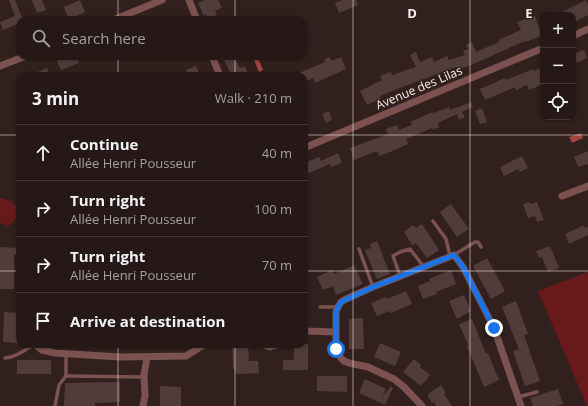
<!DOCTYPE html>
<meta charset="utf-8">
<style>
body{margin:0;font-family:"Open Sans",sans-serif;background:#312523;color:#f1f3f6}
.controls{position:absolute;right:12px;top:12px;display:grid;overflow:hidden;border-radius:8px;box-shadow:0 1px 3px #0004}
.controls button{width:36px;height:36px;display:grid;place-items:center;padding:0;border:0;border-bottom:1px solid #423735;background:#251816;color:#f1f3f6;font:20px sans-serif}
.stop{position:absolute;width:12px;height:12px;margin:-9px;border:3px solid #1a73e8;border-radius:50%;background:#fff}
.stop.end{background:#1a73e8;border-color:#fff;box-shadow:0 1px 4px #0008}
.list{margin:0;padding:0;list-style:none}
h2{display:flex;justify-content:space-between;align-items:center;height:52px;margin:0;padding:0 16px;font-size:17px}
h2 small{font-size:13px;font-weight:400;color:#a3a0a1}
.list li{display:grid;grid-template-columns:26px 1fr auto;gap:12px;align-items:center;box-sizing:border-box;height:56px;padding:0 16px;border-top:1px solid #423735}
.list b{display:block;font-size:15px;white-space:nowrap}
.list p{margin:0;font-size:13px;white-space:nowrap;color:#a3a0a1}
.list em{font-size:13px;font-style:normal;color:#a3a0a1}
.icon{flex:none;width:22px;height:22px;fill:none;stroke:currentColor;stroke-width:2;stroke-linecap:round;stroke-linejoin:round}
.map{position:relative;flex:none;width:588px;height:406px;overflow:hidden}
.search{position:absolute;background:#251816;box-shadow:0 1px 3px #0004;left:16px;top:16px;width:292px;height:44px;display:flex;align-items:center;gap:10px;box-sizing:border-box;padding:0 14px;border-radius:12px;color:#a3a0a1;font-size:15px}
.panel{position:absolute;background:#251816;box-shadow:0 1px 3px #0004;left:16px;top:72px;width:292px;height:276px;border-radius:12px}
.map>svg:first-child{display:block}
.green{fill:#681a1b}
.water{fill:#9f4340}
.building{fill:#503d3b}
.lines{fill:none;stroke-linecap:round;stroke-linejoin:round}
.lane{stroke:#7b524f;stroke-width:3.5}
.street{stroke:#7b524f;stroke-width:7}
.route{stroke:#1a73e8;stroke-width:5}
.grid{fill:none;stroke:#fbefee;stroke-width:1;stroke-opacity:0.55}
.labels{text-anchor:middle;stroke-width:3;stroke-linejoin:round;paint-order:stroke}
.street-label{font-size:12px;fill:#fbefee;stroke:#31201e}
.grid-label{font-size:13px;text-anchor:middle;font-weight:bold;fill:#fbefee;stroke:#31201e;stroke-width:3;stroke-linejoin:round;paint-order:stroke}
</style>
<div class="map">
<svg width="588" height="406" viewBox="0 0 588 406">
<rect width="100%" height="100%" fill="#31201e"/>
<g class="green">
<polygon points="0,198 10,201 20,209 20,214 9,226 0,223"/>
<polygon points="588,272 588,406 587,406 538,291"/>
</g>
<g class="water">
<polygon points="258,58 263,70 259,72 254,60"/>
<polygon points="581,133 583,138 572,143 569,137"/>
</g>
<g class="building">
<polygon points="9,0 15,0 23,20 20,20 20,23 3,30 0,22 15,16"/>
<polygon points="32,0 42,0 46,10 37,13"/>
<polygon points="80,0 85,12 69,19 64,7"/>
<polygon points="205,0 218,0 222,8 215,11 217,15 208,19 206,14 204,16 198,3"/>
<polygon points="343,0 356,0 358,5 339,13 335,3"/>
<polygon points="586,0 588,5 588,15 576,21 573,15 556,15"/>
<polygon points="532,16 535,16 542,36 525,42 525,41 469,66 457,69 456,67 397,89 380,96 381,98 367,105 360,91 382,80 380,76 391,72 392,75 416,67 410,55 416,52 420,62 432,57 434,62 447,56 449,60 465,55 463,51 468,49 466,45 472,42 476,52 499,42 498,40 521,30 517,22"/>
<polygon points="584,50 587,58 577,63 573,54"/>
<polygon points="68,56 76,56 79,63 61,70 57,61"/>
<polygon points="226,56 234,56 240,68 245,66 249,76 232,76 223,58"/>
<polygon points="330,57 331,61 341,57 346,69 315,83 313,78 304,82 304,76 292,76 325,62 324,59"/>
<polygon points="196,66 200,76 188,76 186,70"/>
<polygon points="543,67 543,84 529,90 527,85 516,90 515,87 485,100 480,89 505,78 506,80 533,69 534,71"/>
<polygon points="47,68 50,76 28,76"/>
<polygon points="471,102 473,107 462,112 465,117 459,120 457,114 438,123 439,127 433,130 432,128 406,139 408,144 390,152 379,156 377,151 354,160 350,148 388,134 386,129 397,125 399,130 412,125 410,122 433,112 434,113 449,107 450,110"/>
<polygon points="482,108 487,122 480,124 475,111"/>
<polygon points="329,111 332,120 326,123 322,114"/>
<polygon points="588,151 588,164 578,167 574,157"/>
<polygon points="338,153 342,163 331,167 330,164 304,175 304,163 319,157 321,161"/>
<polygon points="522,156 528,168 520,172 518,169 504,176 500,167"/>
<polygon points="529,202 530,204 537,202 544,220 537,222 535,216 528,218 523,204"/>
<polygon points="451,204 469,229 457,237 440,212"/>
<polygon points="422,224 439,250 427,258 416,243 412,245 404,232 413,225 416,228"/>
<polygon points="584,225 585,228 588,227 588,235 569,244 565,234"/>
<polygon points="377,241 390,274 377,279 365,250 371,248 370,244"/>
<polygon points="550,246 559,268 548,272 542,257 539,258 536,251"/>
<polygon points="0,247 16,248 16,255 14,254 14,289 0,289"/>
<polygon points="487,258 505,291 491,299 473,266"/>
<polygon points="354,265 363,284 336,295 333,286 323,290 317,277 332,270 334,274"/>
<polygon points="451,270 456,284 436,292 437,294 423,299 418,286 430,281 429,279"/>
<polygon points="406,291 412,304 391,313 390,311 377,316 371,303 386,297 387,299"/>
<polygon points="464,295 471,311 457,319 449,301"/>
<polygon points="516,301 528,334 524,335 540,381 525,386 513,351 519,349 502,307"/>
<polygon points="4,312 18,313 17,343 3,342"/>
<polygon points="363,318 364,349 349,349 349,319"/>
<polygon points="472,319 486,354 488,353 499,380 484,387 467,346 468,345 459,324"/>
<polygon points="380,343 401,352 395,366 374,357"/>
<polygon points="232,344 248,344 249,361 258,361 259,373 235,374 235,369 233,369"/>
<polygon points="294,344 308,344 308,370 283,370 283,360 294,360"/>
<polygon points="414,359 421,365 420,367 430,375 421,386 403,372"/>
<rect x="17" y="360" width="34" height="14"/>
<polygon points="317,376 347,376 347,392 317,391"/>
<polygon points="365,379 386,389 382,397 391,386 393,388 385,405 359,393"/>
<polygon points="120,382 120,402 95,403 95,406 64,406 65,383"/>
<polygon points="441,385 446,393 444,394 452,406 436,406 434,402 432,403 428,396 428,394"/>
<polygon points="160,386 181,387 181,406 160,406"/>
<polygon points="558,389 563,404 556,406 533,406 530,398"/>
</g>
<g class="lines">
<g class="lane">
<polyline points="433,221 446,239 450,256"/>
<polyline points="359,249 373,287"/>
<polyline points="454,255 475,242 478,242 481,247"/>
<polyline points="400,276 393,256 400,252 410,249 424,267"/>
<polyline points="320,307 338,307"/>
<path d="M5,358C16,358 25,349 35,345"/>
<polyline points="66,376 144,377"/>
<polyline points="518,397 537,392"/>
<polyline points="55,406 59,385 66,376 66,354"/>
</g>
<g class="street">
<polyline points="189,0 197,20"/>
<polyline points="113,20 162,0"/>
<polyline points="573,36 588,29"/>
<polyline points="212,56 220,76"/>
<polyline points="0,66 26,56"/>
<polyline points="304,148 543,48"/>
<polyline points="562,196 588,186"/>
<polyline points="304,331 336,332"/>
<polyline points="35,344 42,350 55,353 120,357 186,356 205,344"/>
<polyline points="262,344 270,347 279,344"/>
<polyline points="143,406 145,396 144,375 147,357"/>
<polyline points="422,406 404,387 394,379 368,367 349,363 344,361 341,358 336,349 336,312 338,307 341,302 346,299 373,287 454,255 463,267 494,328 521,406"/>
</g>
</g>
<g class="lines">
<polyline class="route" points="336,349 336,312 338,307 341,302 373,287 454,255 463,267 494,328"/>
</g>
<path class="grid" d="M118,0V20M235,0V20M353,0V406M470,0V406M118,56V76M235,56V76M0,135H20M304,135H588M0,271H20M304,271H588M118,344V406M235,344V406"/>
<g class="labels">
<g class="street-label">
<text transform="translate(419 88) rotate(-23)" y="4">Avenue des Lilas</text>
</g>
</g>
<g class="grid-label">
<text x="412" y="18">D</text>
<text x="529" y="18">E</text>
</g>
</svg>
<div class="controls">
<button>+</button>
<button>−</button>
<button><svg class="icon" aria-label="locate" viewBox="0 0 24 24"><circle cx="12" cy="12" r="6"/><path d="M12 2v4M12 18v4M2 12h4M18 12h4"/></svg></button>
</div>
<div class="stop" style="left:336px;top:349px"></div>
<div class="stop end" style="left:494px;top:328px"></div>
<div class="search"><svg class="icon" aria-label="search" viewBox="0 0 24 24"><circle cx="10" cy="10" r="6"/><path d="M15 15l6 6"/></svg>Search here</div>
<section class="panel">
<h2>3 min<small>Walk · 210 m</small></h2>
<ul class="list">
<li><svg class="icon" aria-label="ahead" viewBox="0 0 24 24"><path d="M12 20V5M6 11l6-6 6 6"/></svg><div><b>Continue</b><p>Allée Henri Pousseur</p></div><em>40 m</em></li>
<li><svg class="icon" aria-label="right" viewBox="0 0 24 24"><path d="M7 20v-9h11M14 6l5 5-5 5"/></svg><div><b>Turn right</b><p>Allée Henri Pousseur</p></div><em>100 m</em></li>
<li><svg class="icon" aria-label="right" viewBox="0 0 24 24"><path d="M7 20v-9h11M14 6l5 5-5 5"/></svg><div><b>Turn right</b><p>Allée Henri Pousseur</p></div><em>70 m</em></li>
<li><svg class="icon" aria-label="arrive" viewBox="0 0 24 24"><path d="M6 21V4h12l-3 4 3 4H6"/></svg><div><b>Arrive at destination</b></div></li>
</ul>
</section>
</div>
